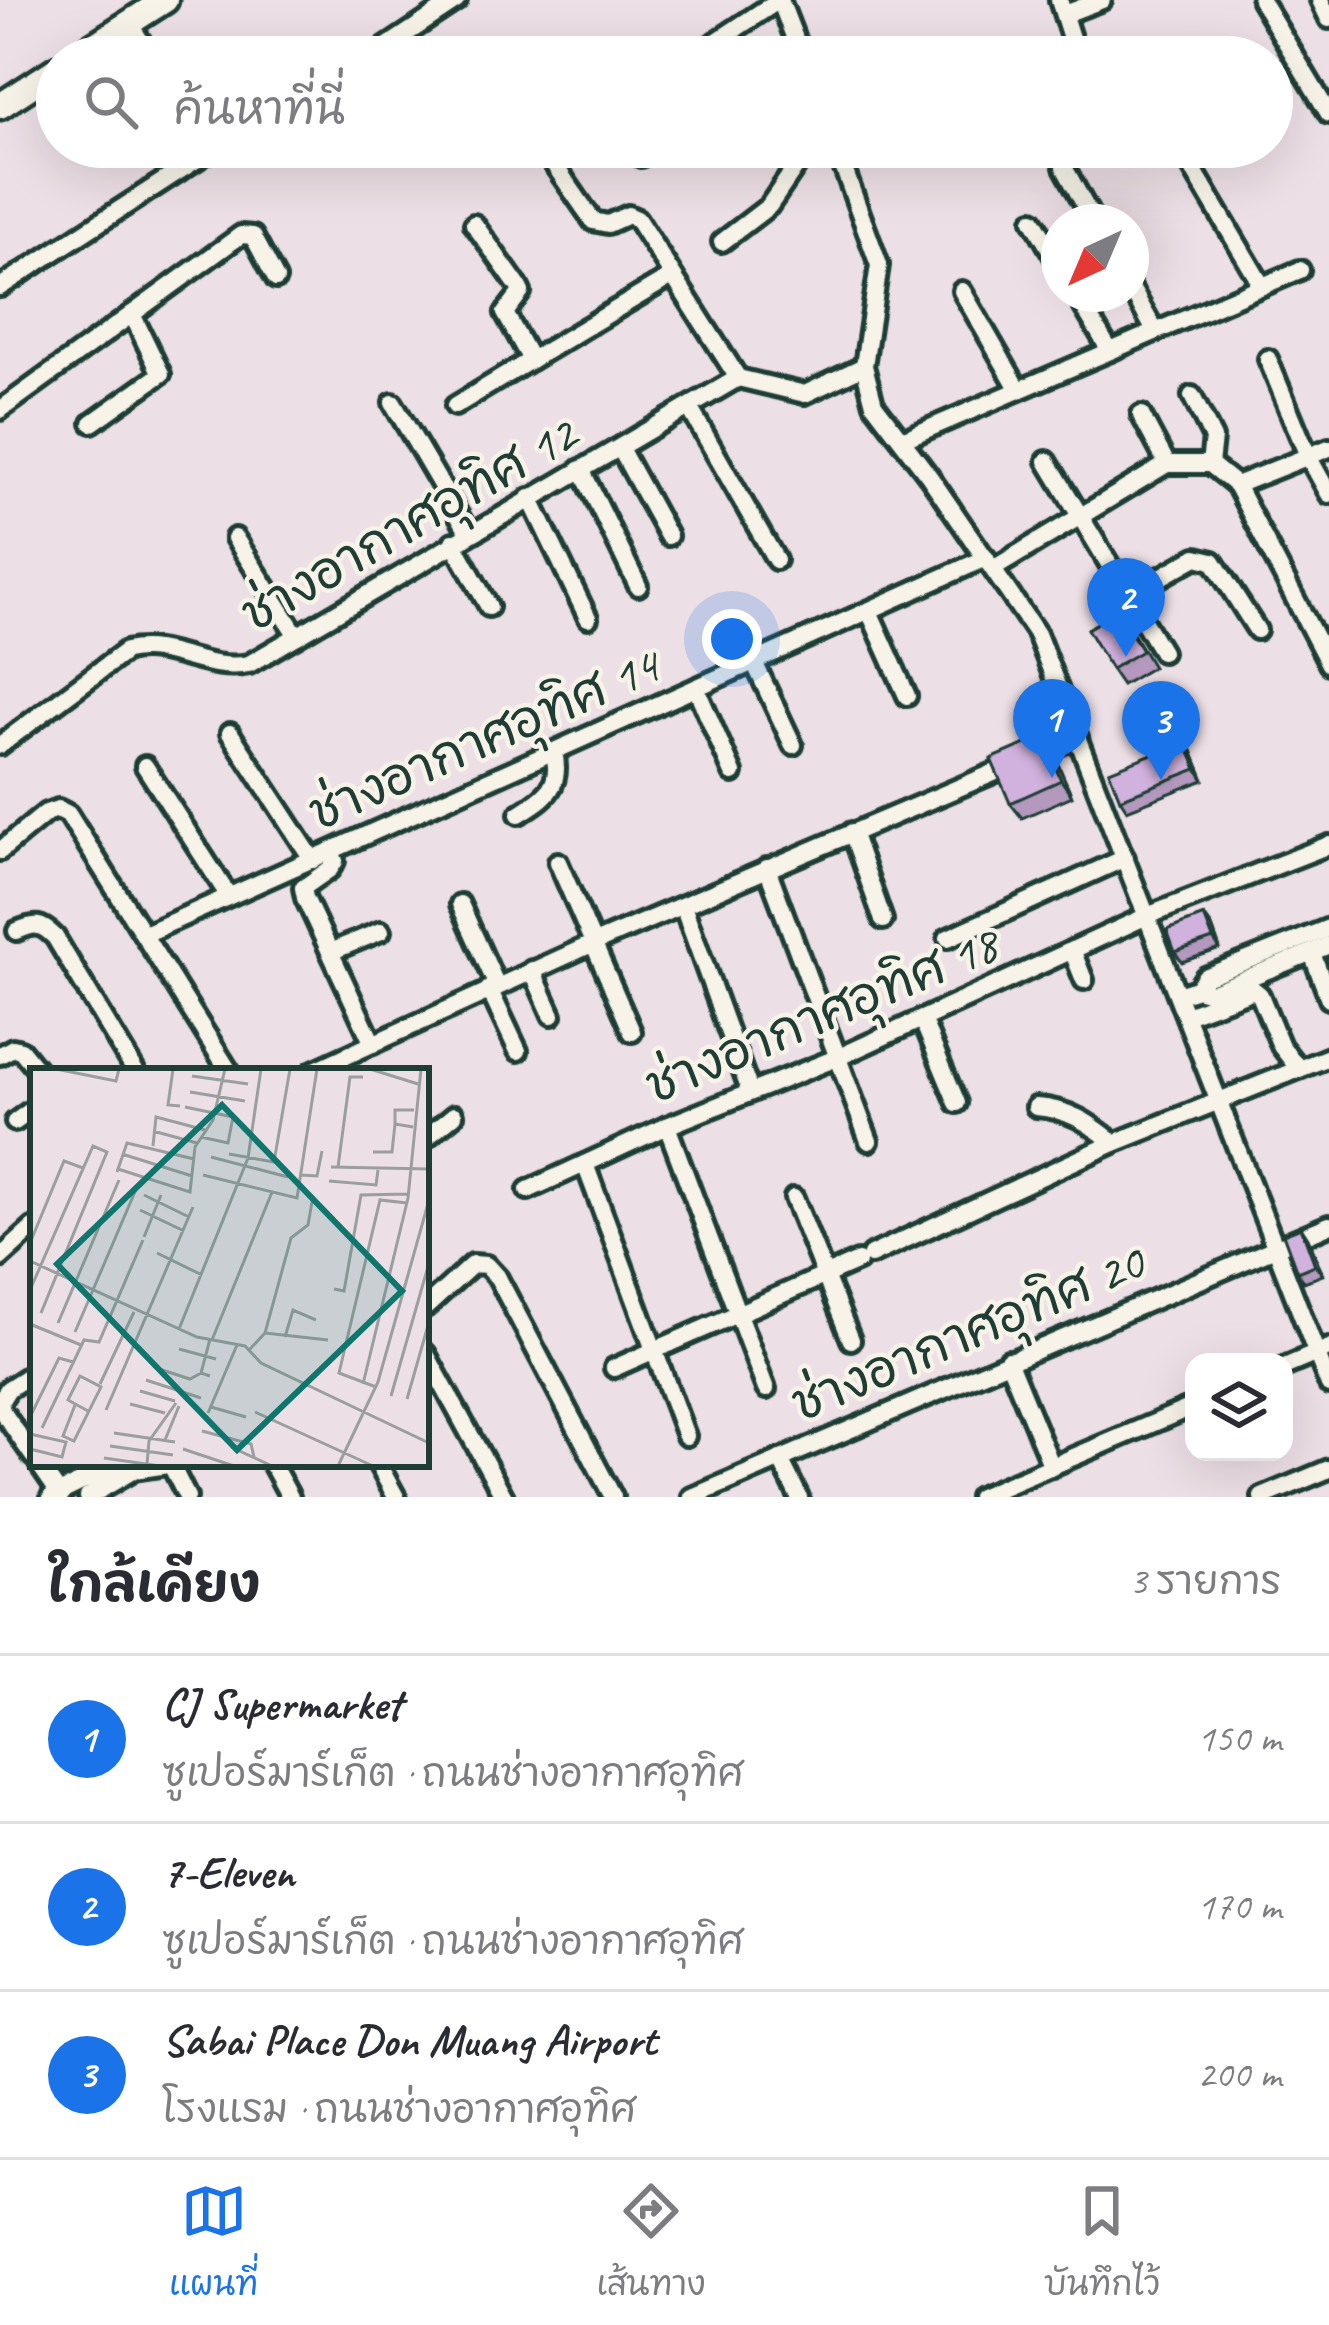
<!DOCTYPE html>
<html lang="th">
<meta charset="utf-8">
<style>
body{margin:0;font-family:Caveat,"Playpen Sans Thai",sans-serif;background:#f2f2f3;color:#2b2b33}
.controls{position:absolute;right:36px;bottom:36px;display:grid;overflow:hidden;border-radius:24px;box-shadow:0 12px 48px #0002}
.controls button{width:108px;height:108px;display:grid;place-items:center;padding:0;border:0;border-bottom:3px solid #e1e1e2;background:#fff;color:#2b2b33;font:60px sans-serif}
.compass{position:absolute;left:1041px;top:204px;width:108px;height:108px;border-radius:50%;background:#fff;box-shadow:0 12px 48px #0002;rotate:224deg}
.you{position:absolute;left:732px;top:639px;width:42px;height:42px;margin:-30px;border:9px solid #fff;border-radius:50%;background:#1a73e8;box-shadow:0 0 0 18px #1a73e833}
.badge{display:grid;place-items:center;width:78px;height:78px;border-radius:50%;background:#1a73e8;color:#fff;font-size:39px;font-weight:700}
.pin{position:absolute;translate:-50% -99px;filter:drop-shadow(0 3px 6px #0008)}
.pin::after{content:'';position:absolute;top:63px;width:42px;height:36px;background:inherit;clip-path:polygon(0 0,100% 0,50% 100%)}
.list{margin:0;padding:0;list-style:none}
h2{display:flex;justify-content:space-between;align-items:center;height:156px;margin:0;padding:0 48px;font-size:51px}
h2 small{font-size:39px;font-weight:400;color:#7c7c81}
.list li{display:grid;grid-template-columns:78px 1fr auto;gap:36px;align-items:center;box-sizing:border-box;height:168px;padding:0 48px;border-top:3px solid #e1e1e2}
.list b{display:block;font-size:45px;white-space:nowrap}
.list p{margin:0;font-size:39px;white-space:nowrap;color:#7c7c81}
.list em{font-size:39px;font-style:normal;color:#7c7c81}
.icon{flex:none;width:66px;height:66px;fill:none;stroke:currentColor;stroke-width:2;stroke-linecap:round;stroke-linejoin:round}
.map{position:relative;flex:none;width:1329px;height:1497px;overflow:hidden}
.search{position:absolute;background:#fff;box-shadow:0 12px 48px #0002;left:36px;right:36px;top:36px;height:132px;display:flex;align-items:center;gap:30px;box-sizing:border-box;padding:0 42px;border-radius:66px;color:#7c7c81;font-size:45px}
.sheet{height:660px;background:#fff}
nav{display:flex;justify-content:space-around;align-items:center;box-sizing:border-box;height:168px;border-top:3px solid #e1e1e2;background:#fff;font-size:33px;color:#7c7c81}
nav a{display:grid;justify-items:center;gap:6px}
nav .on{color:#1a73e8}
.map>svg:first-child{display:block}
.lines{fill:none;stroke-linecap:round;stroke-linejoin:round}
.street-casing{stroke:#1f3d34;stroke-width:26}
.secondary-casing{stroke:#1f3d34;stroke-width:33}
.street{stroke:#f7f3e8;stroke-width:16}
.secondary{stroke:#f7f3e8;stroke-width:24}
.wall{fill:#b498be;stroke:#1f3d34;stroke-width:3}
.shaded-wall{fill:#927c9b;stroke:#1f3d34;stroke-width:3}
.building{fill:#d1b1dd;stroke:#1f3d34;stroke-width:3}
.labels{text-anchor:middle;stroke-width:9;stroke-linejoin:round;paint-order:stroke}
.street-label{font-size:51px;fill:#1f3d34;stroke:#f7f3e8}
.inset-road{fill:none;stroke:#9a9e9e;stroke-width:3}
.view{fill:#0f766e;fill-opacity:0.15;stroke:#0f766e;stroke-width:6}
.inset-edge{fill:none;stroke:#1f3d34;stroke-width:6}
</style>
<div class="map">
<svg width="1329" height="1497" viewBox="0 0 1329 1497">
<rect width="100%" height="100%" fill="#ecdfe5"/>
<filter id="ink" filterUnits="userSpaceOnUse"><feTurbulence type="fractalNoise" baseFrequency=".00833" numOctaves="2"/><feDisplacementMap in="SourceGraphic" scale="24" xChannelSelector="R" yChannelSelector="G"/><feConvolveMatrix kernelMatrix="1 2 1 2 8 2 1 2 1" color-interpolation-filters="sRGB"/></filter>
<g filter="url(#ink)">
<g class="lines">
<g class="street-casing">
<g id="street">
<polyline points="780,0 802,57"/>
<polyline points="1059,0 1077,57"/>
<polyline points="1261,0 1329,114"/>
<polyline points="1320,0 1329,19"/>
<polyline points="1065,14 1102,0"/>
<polyline points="129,23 151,57"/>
<polyline points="371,57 457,0"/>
<polyline points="693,57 779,0"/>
<polyline points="542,147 593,221 608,224 628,215 637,219 738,378"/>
<polyline points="836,147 879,265 864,366 874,404 929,476 1037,634 1329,1385"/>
<polyline points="1180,147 1262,286"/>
<polyline points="641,157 656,147"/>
<polyline points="1064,167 1094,222"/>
<polyline points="1033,220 1059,265"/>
<polyline points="474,224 518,286 521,292 505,313 531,360 672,276"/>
<polyline points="722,242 769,206 809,147"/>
<polyline points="0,287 216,147"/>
<polyline points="1131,288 1155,331"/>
<polyline points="962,291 1019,390"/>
<polyline points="1076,294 1110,351"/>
<polyline points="1268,359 1308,456 1329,494"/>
<polyline points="1192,396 1213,438 1210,464"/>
<polyline points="393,403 469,533"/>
<polyline points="455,406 531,360"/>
<polyline points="689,407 776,560"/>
<polyline points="0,410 241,235 253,236 276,279"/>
<polyline points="92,423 161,374 132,314"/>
<polyline points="902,440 1300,270"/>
<polyline points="621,450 668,536"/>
<polyline points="1047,461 1162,652"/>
<polyline points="1167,464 1210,464 1236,485 1329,664"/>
<polyline points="581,469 638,586"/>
<polyline points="1236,485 1329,448"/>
<polyline points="530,498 588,618"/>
<polyline points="235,538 297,636"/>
<polyline points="453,542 489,607"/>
<polyline points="993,569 1167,464 1141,415"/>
<polyline points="1129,595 1196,557 1213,561 1257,630"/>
<polyline points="869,611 907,696"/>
<polyline points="754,662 793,745"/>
<polyline points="696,688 733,773"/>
<polyline points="230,733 313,860"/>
<path d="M0,745L126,651C169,641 205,673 249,664L738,378L805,394L864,366"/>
<polyline points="145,766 228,895"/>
<path d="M519,814C547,797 562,786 554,752"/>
<polyline points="852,832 883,920"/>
<polyline points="0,851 46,813 58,809 68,814 229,1071"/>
<polyline points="331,852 335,861 330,869 303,888 305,898 373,1044"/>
<polyline points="558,862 632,1032"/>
<polyline points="767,868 869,1141"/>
<polyline points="460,904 497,986"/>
<polyline points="683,906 750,1091"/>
<path d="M17,931C35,923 41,923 55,937L135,1071"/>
<polyline points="145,934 986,558"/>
<polyline points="948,938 1125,858"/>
<polyline points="1072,950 1084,980"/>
<polyline points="330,952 381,931"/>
<polyline points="1312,953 1329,999"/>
<polyline points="532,970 552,1015"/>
<polyline points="489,989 518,1051"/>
<polyline points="1197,989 1205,977 1329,928"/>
<polyline points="1178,995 1197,989 1211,993 1329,945"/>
<polyline points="1186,1015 1254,990 1260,995 1281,1046 1299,1069"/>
<polyline points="922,1019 957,1103"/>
<polyline points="0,1055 13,1048 21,1050 38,1071"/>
<polyline points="313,1071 594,943 1078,737"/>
<path d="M1036,1107C1069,1109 1090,1123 1114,1143"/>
<polyline points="15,1122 33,1109"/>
<polyline points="667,1126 766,1389"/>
<polyline points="426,1138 454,1115"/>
<polyline points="585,1164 686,1436"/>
<polyline points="528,1190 667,1126 839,1057 1147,916 1329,845"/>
<polyline points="794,1198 851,1340"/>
<polyline points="871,1255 1114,1143 1329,1057"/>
<polyline points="0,1258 33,1228"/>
<polyline points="426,1307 473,1264 486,1265 498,1278 613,1497"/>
<polyline points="426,1354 504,1497"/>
<polyline points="1008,1360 1052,1467"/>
<polyline points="1284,1367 1329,1348"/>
<polyline points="614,1368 858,1261"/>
<polyline points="33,1373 8,1389 0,1402 2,1411 33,1456"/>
<polyline points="780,1459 799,1497"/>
<polyline points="39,1464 61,1496"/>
<polyline points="272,1464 290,1497"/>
<polyline points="378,1464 396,1497"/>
<polyline points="171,1465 187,1497"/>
<polyline points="51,1497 118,1464"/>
<polyline points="88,1497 134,1470 174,1464"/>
<polyline points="692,1497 1329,1225"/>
<polyline points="979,1497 1194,1406"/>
<polyline points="1262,1497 1329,1469"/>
</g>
</g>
<g class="secondary-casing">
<g id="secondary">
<polyline points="76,57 165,0"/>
<polyline points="0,106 57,69"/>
</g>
</g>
<use href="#street" class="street"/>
<use href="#secondary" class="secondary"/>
</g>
<g class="wall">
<polygon points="1129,627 1153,667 1122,685 1111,669"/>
<polygon points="1192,751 1204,780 1127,810 1120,799"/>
<polygon points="1053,753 1072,796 1022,818 1010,803"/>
<polygon points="1204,916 1212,927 1220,949 1182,962 1175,952"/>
<polygon points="1301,1227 1308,1238 1323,1275 1304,1282 1297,1272"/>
</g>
<g class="shaded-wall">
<polygon points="1042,737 1053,753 1072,796 1061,780"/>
<polygon points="1185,741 1192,751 1204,780 1197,769"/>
<polygon points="1204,916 1212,927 1220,949 1213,939"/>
<polygon points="1301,1227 1308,1238 1323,1275 1315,1265"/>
</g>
<g class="building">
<polygon points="1118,611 1142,651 1111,669 1087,629"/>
<polygon points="1042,737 1061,780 1010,803 991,759"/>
<polygon points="1185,741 1197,769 1120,799 1109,771"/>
<polygon points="1204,916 1213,939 1175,952 1167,930"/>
<polygon points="1301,1227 1315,1265 1297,1272 1283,1234"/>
</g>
</g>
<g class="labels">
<g class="street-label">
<text transform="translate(408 523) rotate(-30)" y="18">ช่างอากาศอุทิศ 12</text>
<text transform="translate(483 738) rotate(-24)" y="18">ช่างอากาศอุทิศ 14</text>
<text transform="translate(821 1014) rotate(-23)" y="18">ช่างอากาศอุทิศ 18</text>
<text transform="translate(967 1332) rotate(-23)" y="18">ช่างอากาศอุทิศ 20</text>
</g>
</g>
<g transform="translate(30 1068)">
<rect width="399" height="399" fill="#ecdfe5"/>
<path class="inset-road" d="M26,1L86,13L89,1M143,1L138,37L150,38M340,1L388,16M162,8L218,16M160,24L215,33M155,39L203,49L198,75L171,69M383,59L365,56V42H384M123,63L167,75M123,78L126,49L175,62M343,84H362L365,56M92,86L162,108M199,86L244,94L260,1M181,89L258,109M301,99L399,101M308,99L320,9H333M88,101L160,124L165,79L183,52L195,1M87,104L97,75L164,91M173,107L267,130L287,1M271,107L287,108L292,83M299,113L346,117L348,102M114,127L159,149M110,142L154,163M114,169L131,127M0,175L34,93L53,100M127,185L172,207M0,193L167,269L215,278L231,295L399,375M304,221L314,223L331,127L378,126M0,222L63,78L77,84L11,245M28,255L89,112M0,256L51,277M149,261L218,90L231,1M45,264L107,119M235,265L298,272M255,269L263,242L286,252M180,271L171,305L180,308M182,272L242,124M149,281L186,291M220,281L235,265L261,170L278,157L283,128M126,300L160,311L171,305M116,312L171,330M70,316L104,244M333,316L378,130L391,1M346,319L309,305L350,132L377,135M110,323L145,333M361,328L399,195M377,331L399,254M100,336L135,345M45,337L33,368L44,373L71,319L50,308L38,332L58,343M181,339L216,349M76,342L163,139M225,344L343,398M178,345L207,277M0,349L29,290L43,294M12,360L54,272L69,274L113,172M172,363L221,376L224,389M84,365L145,374M0,366L36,374L32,389L0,381M135,372L149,338M80,378L143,387M201,379L242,398M153,381L204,398M74,390L130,398M117,396L119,373L146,335M308,398L348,314L399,132"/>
<path class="view" d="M192,37L372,223L207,382L27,196Z"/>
<rect width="399" height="399" class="inset-edge"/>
</g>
</svg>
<div class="controls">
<button><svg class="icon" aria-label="layers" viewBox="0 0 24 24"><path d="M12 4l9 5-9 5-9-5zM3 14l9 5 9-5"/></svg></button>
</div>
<svg class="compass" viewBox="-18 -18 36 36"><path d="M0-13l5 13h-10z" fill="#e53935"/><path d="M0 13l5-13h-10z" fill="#7c7c81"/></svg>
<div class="you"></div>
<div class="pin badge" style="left:1052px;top:778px">1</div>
<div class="pin badge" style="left:1126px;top:657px">2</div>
<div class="pin badge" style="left:1161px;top:780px">3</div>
<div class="search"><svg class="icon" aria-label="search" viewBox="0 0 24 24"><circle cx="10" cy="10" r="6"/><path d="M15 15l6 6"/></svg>ค้นหาที่นี่</div>
</div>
<section class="sheet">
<h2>ใกล้เคียง<small>3 รายการ</small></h2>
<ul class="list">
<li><span class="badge">1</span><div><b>CJ Supermarket</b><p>ซูเปอร์มาร์เก็ต · ถนนช่างอากาศอุทิศ</p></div><em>150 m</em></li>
<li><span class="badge">2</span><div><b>7-Eleven</b><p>ซูเปอร์มาร์เก็ต · ถนนช่างอากาศอุทิศ</p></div><em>170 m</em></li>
<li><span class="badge">3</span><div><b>Sabai Place Don Muang Airport</b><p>โรงแรม · ถนนช่างอากาศอุทิศ</p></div><em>200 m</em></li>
</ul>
</section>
<nav>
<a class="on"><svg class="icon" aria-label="map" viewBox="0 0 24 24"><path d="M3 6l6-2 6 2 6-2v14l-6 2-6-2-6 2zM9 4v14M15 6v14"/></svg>แผนที่</a>
<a><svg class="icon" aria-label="directions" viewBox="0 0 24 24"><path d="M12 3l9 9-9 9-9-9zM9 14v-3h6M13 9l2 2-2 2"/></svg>เส้นทาง</a>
<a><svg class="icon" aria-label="saved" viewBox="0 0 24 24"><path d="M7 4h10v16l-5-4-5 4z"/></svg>บันทึกไว้</a>
</nav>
